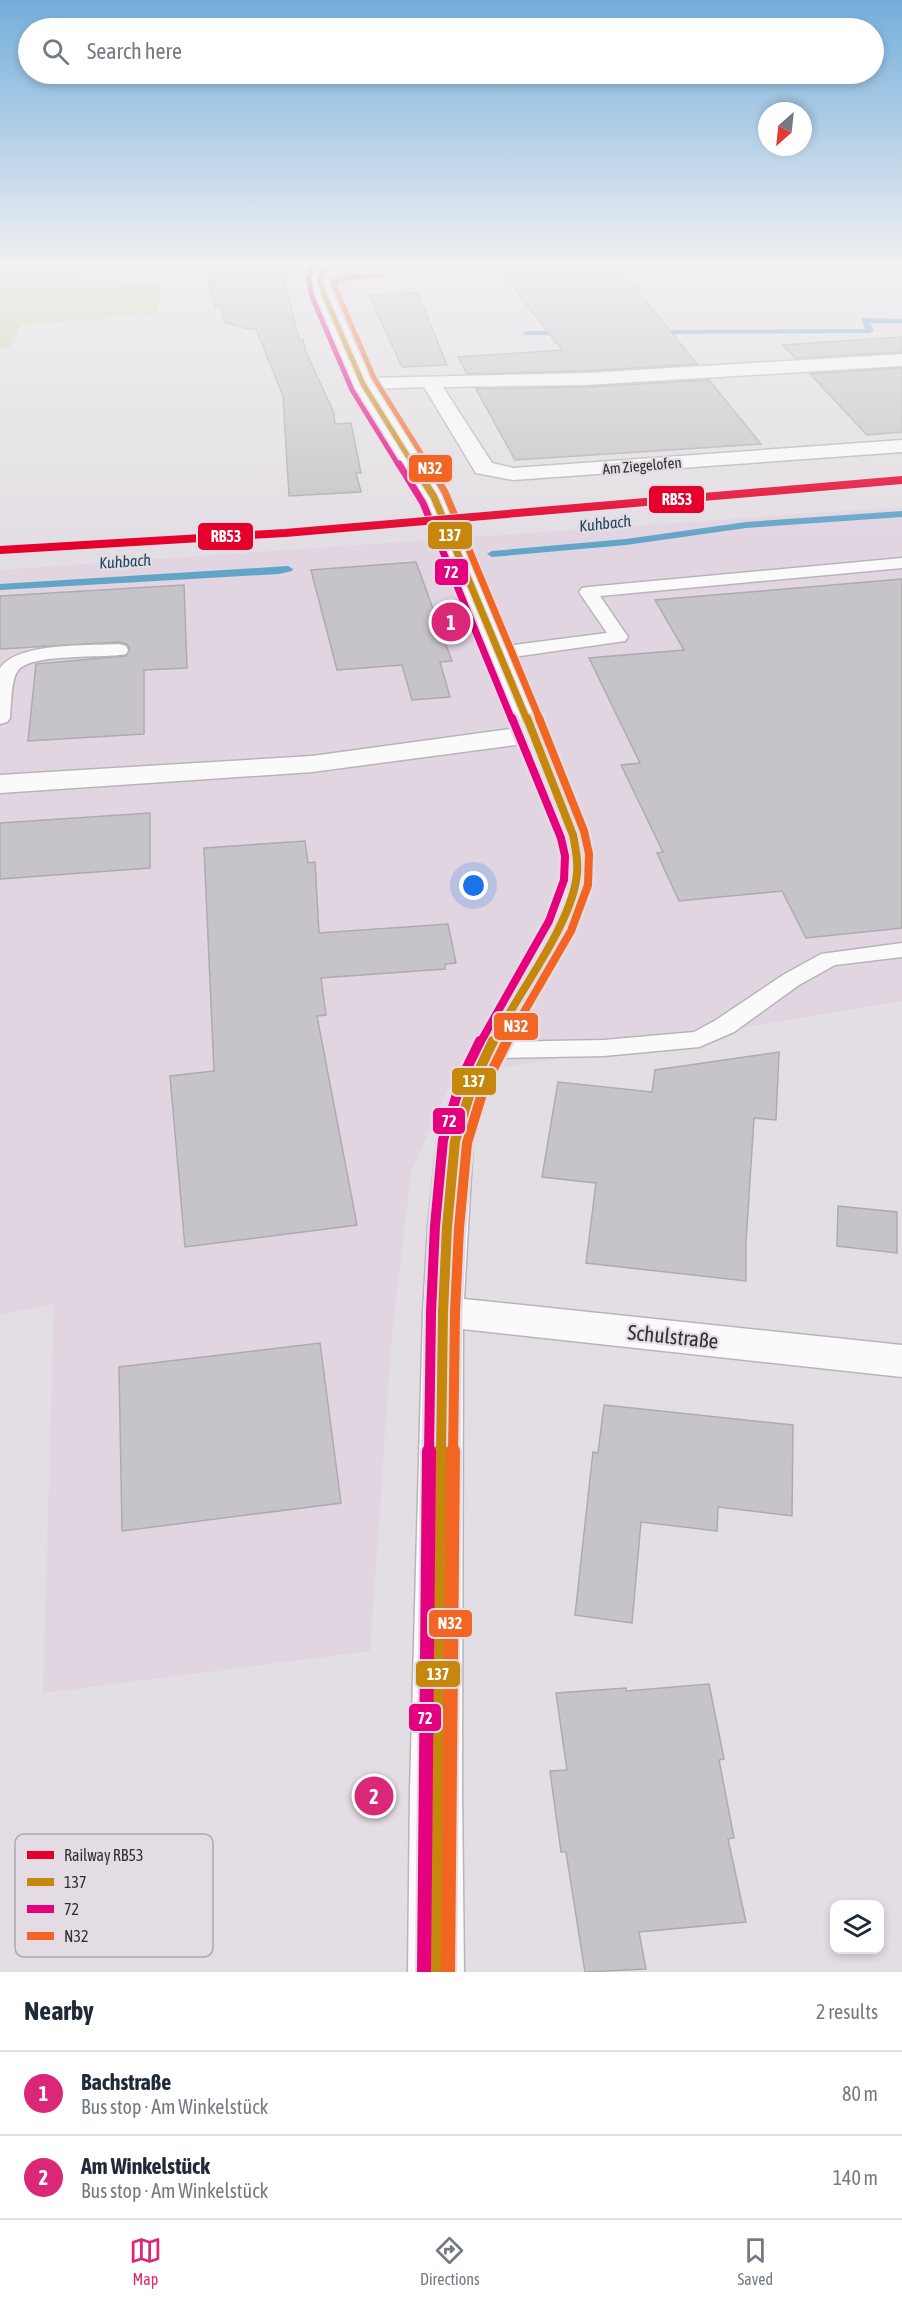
<!DOCTYPE html>
<meta charset="utf-8">
<style>
body{margin:0;font-family:"Asap Condensed",sans-serif;background:#f2f2f3;color:#1f2937}
.controls{position:absolute;right:18px;bottom:18px;display:grid;overflow:hidden;border-radius:12px;box-shadow:0 3px 9px #0003}
.controls button{width:54px;height:54px;display:grid;place-items:center;padding:0;border:0;border-bottom:2px solid #e0e1e3;background:#fff;color:#1f2937;font:30px sans-serif}
.compass{position:absolute;left:758px;top:102px;width:54px;height:54px;border-radius:50%;background:#fff;box-shadow:0 3px 9px #0003;rotate:207deg}
.you{position:absolute;left:474px;top:886px;width:21px;height:21px;margin:-15px;border:4px solid #fff;border-radius:50%;background:#1a73e8;box-shadow:0 0 0 9px #1a73e833}
.badge{display:grid;place-items:center;width:39px;height:39px;border-radius:50%;background:#db2777;color:#fff;font-size:20px;font-weight:700}
.pin{position:absolute;translate:-50% -50%;border:3px solid #fff;box-shadow:0 2px 6px #0006}
.list{margin:0;padding:0;list-style:none}
h2{display:flex;justify-content:space-between;align-items:center;height:78px;margin:0;padding:0 24px;font-size:26px}
h2 small{font-size:20px;font-weight:400;color:#747a83}
.list li{display:grid;grid-template-columns:39px 1fr auto;gap:18px;align-items:center;box-sizing:border-box;height:84px;padding:0 24px;border-top:2px solid #e0e1e3}
.list b{display:block;font-size:22px;white-space:nowrap}
.list p{margin:0;font-size:20px;white-space:nowrap;color:#747a83}
.list em{font-size:20px;font-style:normal;color:#747a83}
.icon{flex:none;width:33px;height:33px;fill:none;stroke:currentColor;stroke-width:2;stroke-linecap:round;stroke-linejoin:round}
.map{position:relative;flex:none;width:902px;height:1972px;overflow:hidden}
.search{position:absolute;background:#fff;box-shadow:0 3px 9px #0003;left:18px;right:18px;top:18px;height:66px;display:flex;align-items:center;gap:15px;box-sizing:border-box;padding:0 21px;border-radius:33px;color:#747a83;font-size:22px}
.sheet{height:246px;background:#fff}
nav{display:flex;justify-content:space-around;align-items:center;box-sizing:border-box;height:84px;border-top:2px solid #e0e1e3;background:#fff;font-size:16px;color:#747a83}
nav a{display:grid;justify-items:center;gap:3px}
nav .on{color:#db2777}
.map>svg:first-child{display:block}
.commercial{fill:#e1d5e1}
.green{fill:#d1d2a5}
.lines{fill:none;stroke-linecap:round;stroke-linejoin:round}
.stream{fill:#63a5c8;fill-rule:evenodd}
.building{fill:#c6c4c8;stroke:#aeabaf;stroke-width:1.5}
.lane-casing{stroke:#b8b5b8;stroke-width:3}
.street-casing{stroke:#b8b5b8;stroke-width:3}
.lane{fill:#fbfafb;fill-rule:evenodd}
.street{fill:#fbfafb;fill-rule:evenodd}
.bus-1-far4-casing{stroke:#e3dce5;stroke-width:8}
.bus-1-far3-casing{stroke:#e3dce5;stroke-width:10}
.bus-1-far2-casing{stroke:#e3dce5;stroke-width:13}
.bus-1-far1-casing{stroke:#e3dce5;stroke-width:15}
.bus-1-casing{stroke:#e3dce5;stroke-width:18}
.bus-2-far4-casing{stroke:#e3dce5;stroke-width:8}
.bus-2-far3-casing{stroke:#e3dce5;stroke-width:10}
.bus-2-far2-casing{stroke:#e3dce5;stroke-width:13}
.bus-2-far1-casing{stroke:#e3dce5;stroke-width:15}
.bus-2-casing{stroke:#e3dce5;stroke-width:18}
.bus-3-far4-casing{stroke:#e3dce5;stroke-width:8}
.bus-3-far3-casing{stroke:#e3dce5;stroke-width:10}
.bus-3-far2-casing{stroke:#e3dce5;stroke-width:13}
.bus-3-far1-casing{stroke:#e3dce5;stroke-width:15}
.bus-3-casing{stroke:#e3dce5;stroke-width:18}
.bus-1-far4{stroke:#c6880c;stroke-width:5}
.bus-1-far3{stroke:#c6880c;stroke-width:7}
.bus-1-far2{stroke:#c6880c;stroke-width:8}
.bus-1-far1{stroke:#c6880c;stroke-width:10}
.bus-1{stroke:#c6880c;stroke-width:14}
.bus-2-far4{stroke:#e5007d;stroke-width:5}
.bus-2-far3{stroke:#e5007d;stroke-width:7}
.bus-2-far2{stroke:#e5007d;stroke-width:8}
.bus-2-far1{stroke:#e5007d;stroke-width:10}
.bus-2{stroke:#e5007d;stroke-width:14}
.bus-3-far4{stroke:#f26522;stroke-width:5}
.bus-3-far3{stroke:#f26522;stroke-width:7}
.bus-3-far2{stroke:#f26522;stroke-width:8}
.bus-3-far1{stroke:#f26522;stroke-width:10}
.bus-3{stroke:#f26522;stroke-width:14}
.rail-1-casing{stroke:#e3dce5;stroke-width:10}
.rail-1{stroke:#e4002b;stroke-width:8}
.labels{text-anchor:middle;stroke-width:4.5;stroke-linejoin:round;paint-order:stroke}
.far-street-label{font-size:15px;fill:#312f32;stroke:#e3dce5}
.far-water-label{font-size:16px;font-style:italic;fill:#1f465b;stroke:#e3dce5}
.near-street-label{font-size:21px;fill:#312f32;stroke:#e3dce5}
.key{fill:#e3dce5;stroke:#aea8af;stroke-width:1.5}
.key-label{font-size:16px;fill:#312f32}
.line-badge{stroke:#e3dce5;stroke-width:2}
.badge-label{font-size:16px;text-anchor:middle;font-weight:bold;fill:#fff}
</style>
<div class="map">
<svg width="902" height="1972" viewBox="0 0 902 1972">
<rect width="100%" height="100%" fill="#e2dee3"/>
<polygon class="commercial" points="902,507 902,1001 454,1076 411,1172 392,1335 370,1651 43,1693 54,1304 0,1315 0,570"/>
<polygon class="green" points="0,264 78,264 89,279 159,284 158,314 21,325 8,349 0,347"/>
<g class="lines">
<g class="stream">
<polygon points="861,318 902,319 902,323 870,323 874,331 870,333 653,334 649,332 653,330 865,329"/>
<polygon points="527,331 569,331 573,333 569,335 524,335 523,333"/>
<polygon points="902,511 902,517 746,528 626,545 492,557 487,554 492,551 626,539 746,522"/>
<polygon points="288,566 293,569 292,571 279,574 0,590 0,584"/>
</g>
</g>
<g class="building">
<polygon points="203,264 280,264 299,339 303,340 306,352 334,413 335,424 351,423 361,473 356,473 361,492 289,496 283,396 256,329 249,329 225,323 220,306 215,307"/>
<polygon points="538,264 616,264 697,364 586,371 467,374 458,357 562,350 497,267"/>
<polygon points="418,293 424,308 447,365 402,367 369,295"/>
<polygon points="902,337 902,352 795,358 783,345"/>
<polygon points="902,368 902,432 867,435 810,374"/>
<polygon points="709,380 761,444 515,460 476,389 586,387"/>
<polygon points="416,562 452,661 440,662 450,697 412,700 402,665 337,670 311,570"/>
<polygon points="902,579 902,928 806,938 782,891 679,901 657,853 663,852 621,765 640,763 589,658 684,650 655,600"/>
<polygon points="184,585 187,668 144,670 144,734 28,741 36,664 126,656 130,649 127,644 119,642 0,649 0,596"/>
<polygon points="150,813 150,868 0,879 0,823"/>
<polygon points="305,841 308,863 315,862 319,933 448,924 456,963 445,964 445,969 321,978 326,1015 317,1016 357,1225 185,1247 170,1076 214,1071 204,848"/>
<polygon points="779,1052 776,1120 754,1118 746,1242 746,1281 586,1263 596,1183 542,1177 558,1082 652,1092 655,1070"/>
<polygon points="838,1206 897,1212 897,1253 837,1246"/>
<polygon points="320,1343 341,1503 122,1531 119,1367"/>
<polygon points="604,1405 793,1425 792,1516 718,1507 717,1531 641,1522 632,1623 575,1615 593,1452 598,1453"/>
<polygon points="709,1684 724,1759 719,1760 734,1838 728,1839 746,1922 639,1932 646,1969 585,1972 566,1852 561,1852 550,1771 567,1770 556,1693 626,1688 626,1691"/>
</g>
<g class="lines">
<g class="lane-casing">
<g id="lane">
<polygon points="902,558 902,568 600,596 628,637 625,641 499,659 492,657 490,653 492,649 499,647 607,633 579,592 582,588 588,587"/>
<path d="M119,644L126,646L128,650L126,654C104,659 28,652 17,672C11,681 11,707 10,718L7,722L0,724V668C18,642 89,646 119,644Z"/>
<polygon points="902,943 902,957 835,965 799,985 734,1032 699,1047 604,1056 490,1058 481,1056 477,1050 481,1044 490,1042 604,1040 694,1032 716,1020 783,975 821,954"/>
</g>
</g>
<g class="street-casing">
<path id="street" d="M329,264H388C378,276 346,265 329,278L332,292L370,378L586,373L902,354V366L586,385L443,387L492,463L513,468L902,440V452L513,480L476,473L424,387L376,389L445,497L547,734L588,835L592,855L591,882L576,926L515,1032L491,1083L473,1141L464,1299L902,1345V1377L463,1329L462,1789L464,1972H408L410,1789L423,1312L428,1227L437,1141L455,1083L481,1032L544,926L561,882L562,855L558,835L523,744L312,772L0,793V775L312,756L517,728L423,497L353,384L314,292L311,277L319,269Z"/>
</g>
<use href="#lane" class="lane"/>
<use href="#street" class="street"/>
<g class="bus-1-far4-casing">
<polyline id="bus-1-far4" points="324,271 320,277 323,292 363,384 414,466"/>
</g>
<g class="bus-1-far3-casing">
<polyline id="bus-1-far3" points="413,464 434,497 527,720"/>
</g>
<g class="bus-1-far2-casing">
<path id="bus-1-far2" d="M493,1043C516,995 567,932 576,881C579,866 576,850 573,835L527,718"/>
</g>
<g class="bus-1-far1-casing">
<polyline id="bus-1-far1" points="441,1453 443,1312 447,1227 455,1141 473,1083 493,1041"/>
</g>
<g class="bus-1-casing">
<polyline id="bus-1" points="436,1972 441,1451"/>
</g>
<g class="bus-2-far4-casing">
<polyline id="bus-2-far4" points="314,264 308,276 312,297 352,390 399,466"/>
</g>
<g class="bus-2-far3-casing">
<polyline id="bus-2-far3" points="399,464 423,503 512,720"/>
</g>
<g class="bus-2-far2-casing">
<polyline id="bus-2-far2" points="480,1043 549,921 564,880 565,856 561,838 512,718"/>
</g>
<g class="bus-2-far1-casing">
<polyline id="bus-2-far1" points="429,1453 431,1312 435,1226 443,1140 462,1078 480,1041"/>
</g>
<g class="bus-2-casing">
<polyline id="bus-2" points="424,1972 429,1451"/>
</g>
<g class="bus-3-far4-casing">
<polyline id="bus-3-far4" points="380,276 349,277 333,282 374,378 429,466"/>
</g>
<g class="bus-3-far3-casing">
<polyline id="bus-3-far3" points="428,464 445,492 540,720"/>
</g>
<g class="bus-3-far2-casing">
<polyline id="bus-3-far2" points="506,1043 571,931 588,885 589,854 584,831 539,718"/>
</g>
<g class="bus-3-far1-casing">
<polyline id="bus-3-far1" points="453,1453 455,1312 459,1228 467,1143 484,1087 507,1041"/>
</g>
<g class="bus-3-casing">
<polyline id="bus-3" points="448,1972 453,1451"/>
</g>
<use href="#bus-1-far4" class="bus-1-far4"/>
<use href="#bus-1-far3" class="bus-1-far3"/>
<use href="#bus-1-far2" class="bus-1-far2"/>
<use href="#bus-1-far1" class="bus-1-far1"/>
<use href="#bus-1" class="bus-1"/>
<use href="#bus-2-far4" class="bus-2-far4"/>
<use href="#bus-2-far3" class="bus-2-far3"/>
<use href="#bus-2-far2" class="bus-2-far2"/>
<use href="#bus-2-far1" class="bus-2-far1"/>
<use href="#bus-2" class="bus-2"/>
<use href="#bus-3-far4" class="bus-3-far4"/>
<use href="#bus-3-far3" class="bus-3-far3"/>
<use href="#bus-3-far2" class="bus-3-far2"/>
<use href="#bus-3-far1" class="bus-3-far1"/>
<use href="#bus-3" class="bus-3"/>
<g class="rail-1-casing">
<polyline id="rail-1" points="0,550 285,533 902,480"/>
</g>
<use href="#rail-1" class="rail-1"/>
</g>
<linearGradient id="sky" x2="0" y2="1"><stop stop-color="#73aedb"/><stop offset="0.49" stop-color="#f2f0f2"/><stop offset="1" stop-color="#f2f0f2" stop-opacity="0"/></linearGradient>
<rect width="902" height="540" fill="url(#sky)"/>
<g class="labels">
<g class="far-street-label">
<text transform="translate(642 466) rotate(-5)" y="5">Am Ziegelofen</text>
</g>
<g class="far-water-label">
<text transform="translate(605 523) rotate(-6)" y="6">Kuhbach</text>
<text transform="translate(125 561) rotate(-4)" y="6">Kuhbach</text>
</g>
<g class="near-street-label">
<text transform="translate(673 1337) rotate(6)" y="7">Schulstraße</text>
</g>
</g>
<rect x="15" y="1834" width="198" height="123" rx="9" class="key"/>
<rect x="27" y="1851" width="27" height="8" fill="#e4002b"/>
<rect x="27" y="1878" width="27" height="8" fill="#c6880c"/>
<rect x="27" y="1905" width="27" height="8" fill="#e5007d"/>
<rect x="27" y="1932" width="27" height="8" fill="#f26522"/>
<g class="key-label">
<text x="64" y="1861">Railway RB53</text>
<text x="64" y="1888">137</text>
<text x="64" y="1915">72</text>
<text x="64" y="1942">N32</text>
</g>
<g class="line-badge">
<rect x="408" y="454" width="45" height="29" rx="6" fill="#f26522"/>
<rect x="648" y="485" width="57" height="29" rx="6" fill="#e4002b"/>
<rect x="427" y="521" width="46" height="29" rx="6" fill="#c6880c"/>
<rect x="197" y="522" width="57" height="29" rx="6" fill="#e4002b"/>
<rect x="434" y="558" width="35" height="28" rx="6" fill="#e5007d"/>
<rect x="493" y="1012" width="46" height="29" rx="6" fill="#f26522"/>
<rect x="451" y="1067" width="46" height="29" rx="6" fill="#c6880c"/>
<rect x="432" y="1107" width="34" height="28" rx="6" fill="#e5007d"/>
<rect x="428" y="1609" width="45" height="29" rx="6" fill="#f26522"/>
<rect x="415" y="1660" width="46" height="28" rx="6" fill="#c6880c"/>
<rect x="408" y="1703" width="34" height="29" rx="6" fill="#e5007d"/>
</g>
<g class="badge-label">
<text x="430" y="474">N32</text>
<text x="677" y="505">RB53</text>
<text x="450" y="541">137</text>
<text x="226" y="542">RB53</text>
<text x="451" y="578">72</text>
<text x="516" y="1032">N32</text>
<text x="474" y="1087">137</text>
<text x="449" y="1127">72</text>
<text x="450" y="1629">N32</text>
<text x="438" y="1680">137</text>
<text x="425" y="1724">72</text>
</g>
</svg>
<div class="controls">
<button><svg class="icon" aria-label="layers" viewBox="0 0 24 24"><path d="M12 4l9 5-9 5-9-5zM3 14l9 5 9-5"/></svg></button>
</div>
<svg class="compass" viewBox="-18 -18 36 36"><path d="M0-13l5 13h-10z" fill="#e53935"/><path d="M0 13l5-13h-10z" fill="#747a83"/></svg>
<div class="you"></div>
<div class="pin badge" style="left:451px;top:622px">1</div>
<div class="pin badge" style="left:374px;top:1796px">2</div>
<div class="search"><svg class="icon" aria-label="search" viewBox="0 0 24 24"><circle cx="10" cy="10" r="6"/><path d="M15 15l6 6"/></svg>Search here</div>
</div>
<section class="sheet">
<h2>Nearby<small>2 results</small></h2>
<ul class="list">
<li><span class="badge">1</span><div><b>Bachstraße</b><p>Bus stop · Am Winkelstück</p></div><em>80 m</em></li>
<li><span class="badge">2</span><div><b>Am Winkelstück</b><p>Bus stop · Am Winkelstück</p></div><em>140 m</em></li>
</ul>
</section>
<nav>
<a class="on"><svg class="icon" aria-label="map" viewBox="0 0 24 24"><path d="M3 6l6-2 6 2 6-2v14l-6 2-6-2-6 2zM9 4v14M15 6v14"/></svg>Map</a>
<a><svg class="icon" aria-label="directions" viewBox="0 0 24 24"><path d="M12 3l9 9-9 9-9-9zM9 14v-3h6M13 9l2 2-2 2"/></svg>Directions</a>
<a><svg class="icon" aria-label="saved" viewBox="0 0 24 24"><path d="M7 4h10v16l-5-4-5 4z"/></svg>Saved</a>
</nav>
